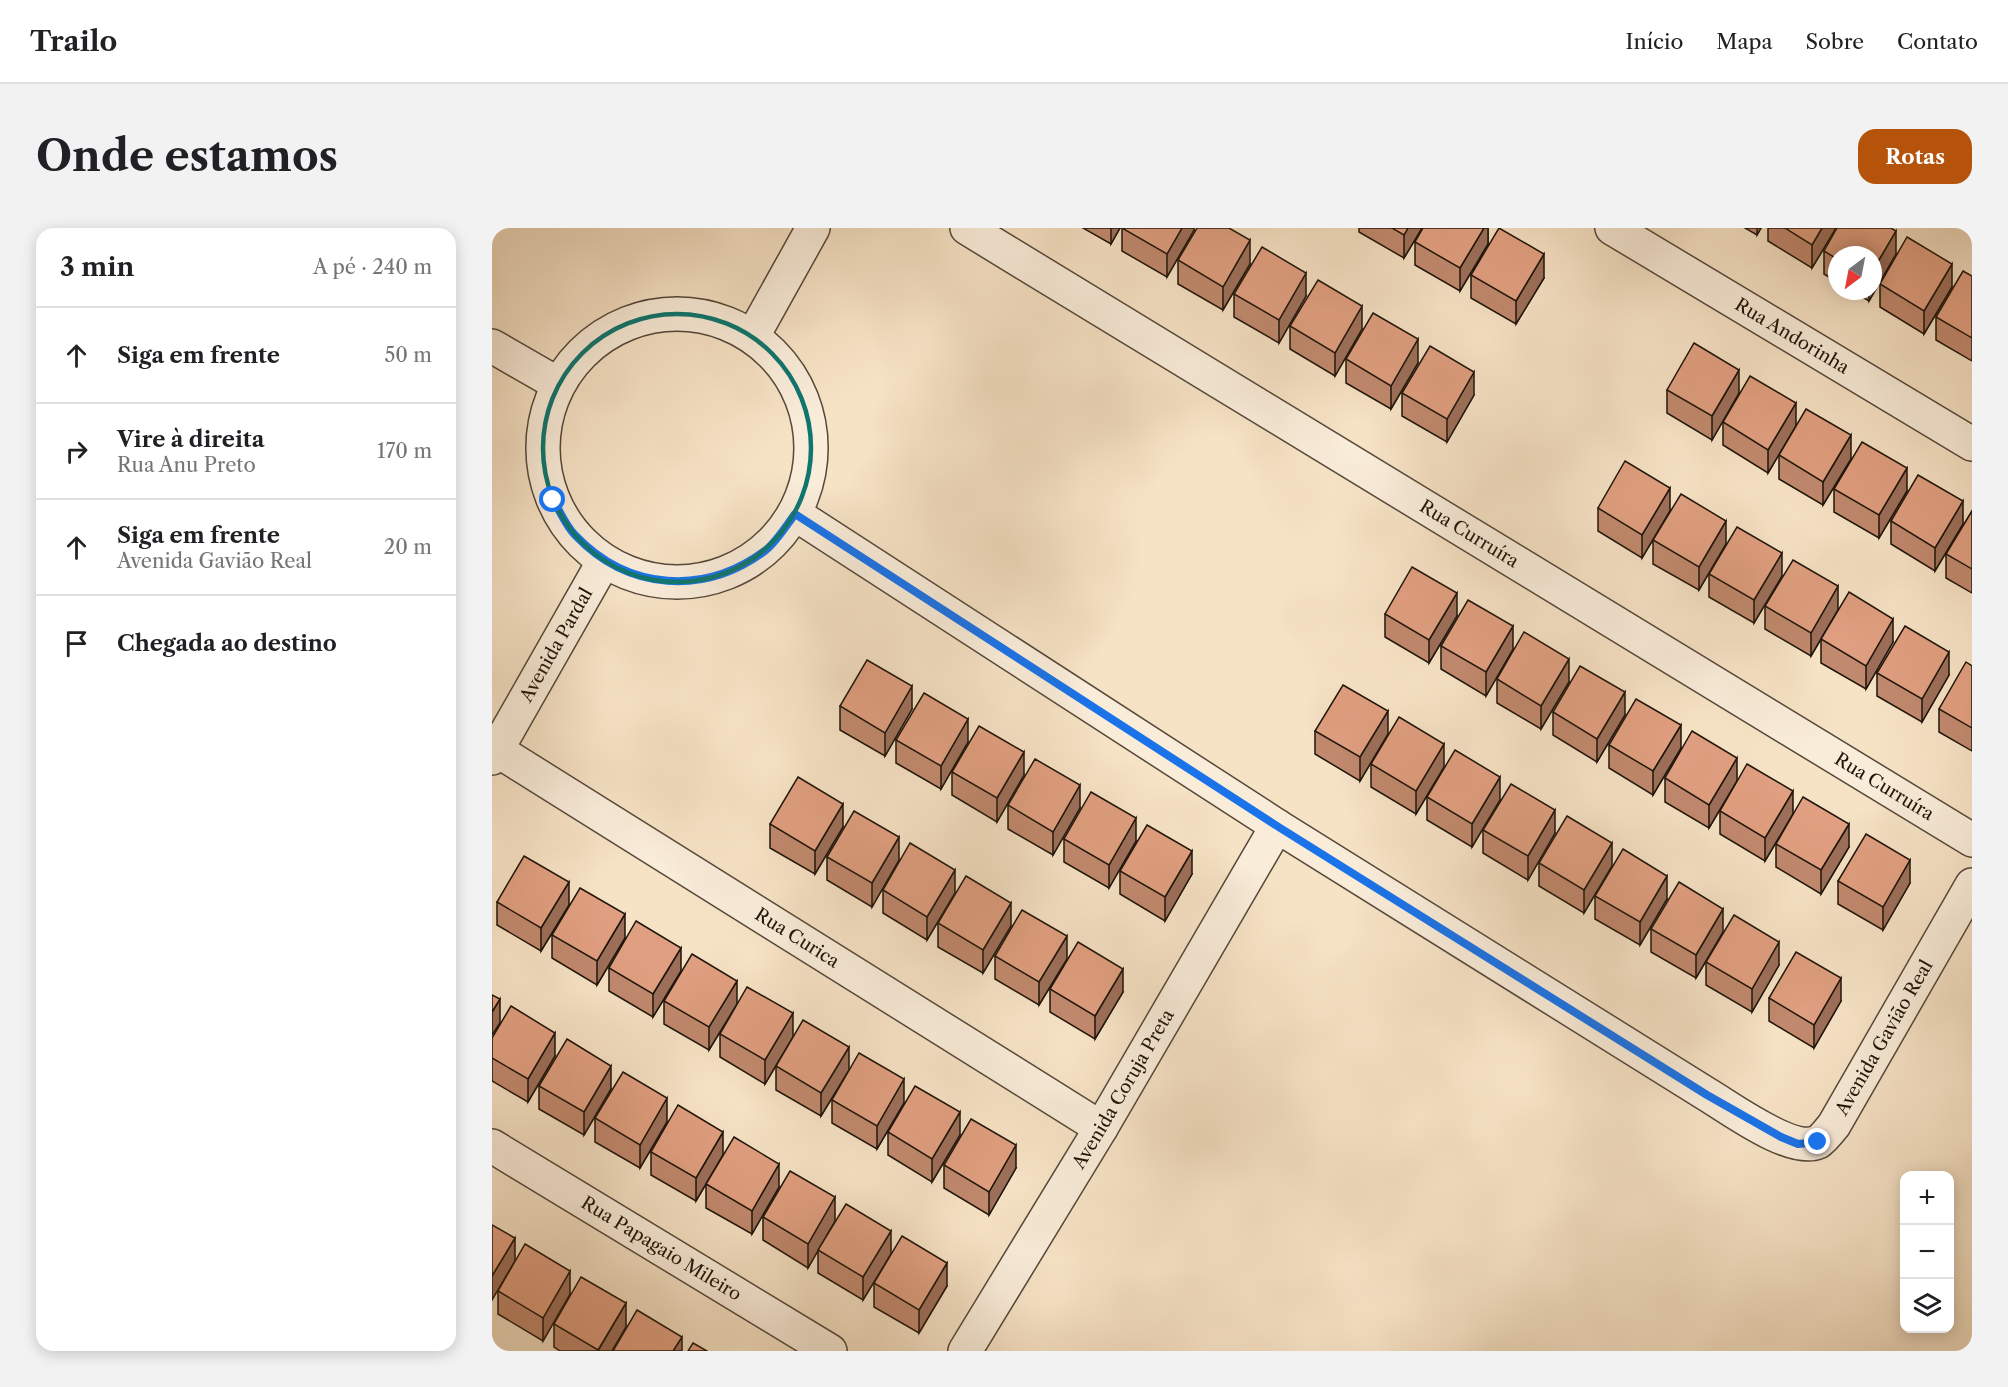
<!DOCTYPE html>
<html lang="pt">
<meta charset="utf-8">
<style>
body{margin:0;font-family:"Libre Caslon Text",serif;background:#f2f2f2;color:#202124}
.controls{position:absolute;right:18px;bottom:18px;display:grid;overflow:hidden;border-radius:12px;box-shadow:0 3px 15px #0003}
.controls button{width:54px;height:54px;display:grid;place-items:center;padding:0;border:0;border-bottom:2px solid #e0e0e0;background:#fff;color:#202124;font:30px sans-serif}
.compass{position:absolute;left:1336px;top:18px;width:54px;height:54px;border-radius:50%;background:#fff;box-shadow:0 3px 15px #0003;rotate:212deg}
.stop{position:absolute;width:18px;height:18px;margin:-14px;border:4px solid #1a73e8;border-radius:50%;background:#fff}
.stop.end{background:#1a73e8;border-color:#fff;box-shadow:0 2px 6px #0008}
.list{margin:0;padding:0;list-style:none}
h2{display:flex;justify-content:space-between;align-items:center;height:78px;margin:0;padding:0 24px;font-size:26px}
h2 small{font-size:20px;font-weight:400;color:#757577}
.list li{display:grid;grid-template-columns:39px 1fr auto;gap:18px;align-items:center;box-sizing:border-box;height:96px;padding:0 24px;border-top:2px solid #e0e0e0}
.list b{display:block;font-size:22px;white-space:nowrap}
.list p{margin:0;font-size:20px;white-space:nowrap;color:#757577}
.list em{font-size:20px;font-style:normal;color:#757577}
.icon{flex:none;width:33px;height:33px;fill:none;stroke:currentColor;stroke-width:2;stroke-linecap:round;stroke-linejoin:round}
.map{position:relative;flex:none;width:1480px;height:1123px;overflow:hidden;border-radius:18px}
header{display:flex;align-items:center;gap:36px;box-sizing:border-box;height:84px;padding:0 30px;background:#fff;border-bottom:2px solid #e0e0e0}
header strong{font-size:28px}
nav{display:flex;gap:33px;margin-inline-start:auto;font-size:21px}
.intro{display:flex;align-items:center;justify-content:space-between;box-sizing:border-box;height:144px;padding:0 36px}
h1{margin:0;font-size:42px}
.button{padding:15px 27px;border-radius:18px;background:#b45309;color:#fff;font-size:21px;font-weight:700}
main{display:flex;gap:36px;padding:0 36px}
aside{flex:1;background:#fff;border-radius:18px;box-shadow:0 3px 15px #0003}
.map>svg:first-child{display:block}
.lines{fill:none;stroke-linecap:round;stroke-linejoin:round}
.street-casing{stroke:#554839;stroke-width:36}
.street{stroke:#f9ecd9;stroke-width:33}
.wall{fill:#c1896e;stroke:#1f150a;stroke-width:1.5}
.shaded-wall{fill:#9d6f5a;stroke:#1f150a;stroke-width:1.5}
.building{fill:#e09f80;stroke:#1f150a;stroke-width:1.5}
.route{stroke:#1a73e8;stroke-width:8}
.marked{fill:none;stroke:#0f766e;stroke-width:4.5;stroke-linejoin:round}
.labels{text-anchor:middle;stroke-width:6;stroke-linejoin:round;paint-order:stroke}
.street-label{font-size:18px;fill:#1f150a;stroke:#f9ecd9}
</style>
<header>
<strong>Trailo</strong>
<nav><a>Início</a><a>Mapa</a><a>Sobre</a><a>Contato</a></nav>
</header>
<div class="intro"><h1>Onde estamos</h1><a class="button">Rotas</a></div>
<main>
<aside>
<h2>3 min<small>A pé · 240 m</small></h2>
<ul class="list">
<li><svg class="icon" aria-label="ahead" viewBox="0 0 24 24"><path d="M12 20V5M6 11l6-6 6 6"/></svg><div><b>Siga em frente</b></div><em>50 m</em></li>
<li><svg class="icon" aria-label="right" viewBox="0 0 24 24"><path d="M7 20v-9h11M14 6l5 5-5 5"/></svg><div><b>Vire à direita</b><p>Rua Anu Preto</p></div><em>170 m</em></li>
<li><svg class="icon" aria-label="ahead" viewBox="0 0 24 24"><path d="M12 20V5M6 11l6-6 6 6"/></svg><div><b>Siga em frente</b><p>Avenida Gavião Real</p></div><em>20 m</em></li>
<li><svg class="icon" aria-label="arrive" viewBox="0 0 24 24"><path d="M6 21V4h12l-3 4 3 4H6"/></svg><div><b>Chegada ao destino</b></div></li>
</ul>
</aside>
<div class="map">
<svg width="1480" height="1123" viewBox="0 0 1480 1123">
<rect width="100%" height="100%" fill="#f6e2c5"/>
<filter id="stains"><feTurbulence type="fractalNoise" baseFrequency=".00333" numOctaves="4"/><feColorMatrix values="0 0 0 0 .2 0 0 0 0 .09 0 0 0 0 .02 0 0 0 .5 -.17"/></filter>
<radialGradient id="worn" r=".72"><stop offset=".6" stop-color="#630" stop-opacity="0"/><stop offset="1" stop-color="#630" stop-opacity=".3"/></radialGradient>
<g class="lines">
<g class="street-casing">
<g id="street">
<path id="s1" d="M475,0L1480,612"/>
<path id="s2" d="M1120,0L1480,216"/>
<circle cx="185" cy="220" r="134"/>
<polyline points="262,106 321,0"/>
<polyline points="0,118 66,156"/>
<path id="s3" d="M303,286L785,598L1216,867C1238,880 1300,926 1326,914C1331,911 1338,902 1342,897L1480,657"/>
<path id="s4" d="M0,519L609,900"/>
<path id="s5" d="M0,530L112,333"/>
<path id="s6" d="M0,918L338,1123"/>
<path id="s7" d="M473,1123L609,900L785,598"/>
</g>
</g>
<use href="#street" class="street"/>
</g>
<g class="wall">
<polygon points="591,0 628,0 619,16"/>
<polygon points="630,0 702,0 702,2 675,49 630,23"/>
<polygon points="867,0 930,0 912,30 867,4"/>
<polygon points="996,0 996,16 968,63 923,37 923,14"/>
<polygon points="1253,0 1269,0 1265,7"/>
<polygon points="1276,0 1344,0 1320,40 1276,13"/>
<polygon points="1332,23 1404,26 1377,73 1360,63 1381,63 1381,27 1345,27 1345,54 1332,46"/>
<polygon points="686,32 758,36 731,82 686,56"/>
<polygon points="979,47 1052,50 1024,96 979,70"/>
<polygon points="1480,48 1480,133 1444,112 1444,89"/>
<polygon points="1388,56 1460,59 1432,106 1388,79"/>
<polygon points="742,66 814,68 787,115 742,89"/>
<polygon points="798,98 870,101 843,148 798,121"/>
<polygon points="854,131 926,135 899,181 854,155"/>
<polygon points="1175,162 1247,165 1220,212 1175,185"/>
<polygon points="910,165 982,167 955,214 910,188"/>
<polygon points="1231,194 1304,198 1276,245 1231,217"/>
<polygon points="1287,227 1359,231 1331,277 1287,251"/>
<polygon points="1342,261 1415,263 1387,310 1342,284"/>
<polygon points="1106,280 1178,283 1150,330 1106,303"/>
<polygon points="1480,283 1480,365 1454,350 1454,326"/>
<polygon points="1399,293 1471,296 1443,343 1399,316"/>
<polygon points="1161,312 1234,316 1207,362 1161,336"/>
<polygon points="1217,346 1290,348 1262,395 1217,369"/>
<polygon points="1273,378 1346,382 1319,428 1273,401"/>
<polygon points="893,386 965,388 937,435 893,409"/>
<polygon points="1329,411 1401,414 1374,461 1329,435"/>
<polygon points="949,418 1021,421 994,468 949,441"/>
<polygon points="1480,438 1480,523 1447,504 1447,481"/>
<polygon points="1385,445 1457,447 1430,494 1385,468"/>
<polygon points="1005,451 1077,454 1049,501 1005,475"/>
<polygon points="348,478 420,481 393,528 348,502"/>
<polygon points="1061,484 1133,487 1105,534 1061,507"/>
<polygon points="823,503 896,506 868,553 823,526"/>
<polygon points="404,512 476,514 449,561 404,535"/>
<polygon points="1117,517 1189,520 1161,567 1117,540"/>
<polygon points="879,536 952,539 924,586 879,559"/>
<polygon points="460,544 532,547 505,594 460,567"/>
<polygon points="1173,550 1245,553 1217,600 1173,574"/>
<polygon points="935,569 1008,572 980,619 935,592"/>
<polygon points="516,577 588,580 561,627 516,601"/>
<polygon points="1228,583 1301,586 1273,633 1228,606"/>
<polygon points="278,596 351,599 323,646 278,620"/>
<polygon points="991,602 1063,605 1036,652 991,625"/>
<polygon points="572,611 644,613 617,660 572,634"/>
<polygon points="1284,616 1357,619 1329,666 1284,639"/>
<polygon points="335,629 407,632 380,679 335,652"/>
<polygon points="1047,635 1120,638 1092,685 1047,658"/>
<polygon points="628,643 700,646 673,693 628,666"/>
<polygon points="1346,653 1418,655 1391,702 1346,676"/>
<polygon points="391,662 463,665 435,712 391,685"/>
<polygon points="1103,668 1175,671 1148,717 1103,691"/>
<polygon points="5,674 77,677 49,723 5,697"/>
<polygon points="446,695 519,698 491,745 446,719"/>
<polygon points="1159,701 1231,704 1204,750 1159,724"/>
<polygon points="60,707 133,710 105,757 60,730"/>
<polygon points="503,728 575,731 547,777 503,751"/>
<polygon points="1214,734 1287,737 1260,784 1214,757"/>
<polygon points="117,740 189,743 161,789 117,763"/>
<polygon points="558,761 631,764 603,811 558,784"/>
<polygon points="1277,770 1349,773 1322,820 1277,793"/>
<polygon points="172,773 245,776 217,822 172,796"/>
<polygon points="228,806 301,809 273,856 228,829"/>
<polygon points="0,810 63,828 36,874 0,853"/>
<polygon points="284,838 357,842 329,888 284,862"/>
<polygon points="47,858 119,861 92,907 47,881"/>
<polygon points="340,872 412,875 385,921 340,895"/>
<polygon points="103,890 175,894 148,940 103,914"/>
<polygon points="396,904 468,907 440,954 396,927"/>
<polygon points="159,924 231,927 204,973 159,947"/>
<polygon points="452,937 524,940 497,987 452,960"/>
<polygon points="214,956 287,959 260,1006 214,980"/>
<polygon points="271,989 343,993 316,1040 271,1012"/>
<polygon points="326,1022 399,1026 371,1072 326,1045"/>
<polygon points="382,1055 455,1058 427,1105 382,1079"/>
<polygon points="6,1063 78,1066 51,1113 6,1086"/>
<polygon points="62,1096 134,1099 120,1123 68,1123 62,1119"/>
</g>
<g class="shaded-wall">
<polygon points="619,0 628,0 619,16"/>
<polygon points="690,0 702,0 702,2 675,49 675,26"/>
<polygon points="916,0 930,0 912,30 912,7"/>
<polygon points="992,0 996,0 996,16 968,63 968,40"/>
<polygon points="1265,0 1269,0 1265,7"/>
<polygon points="1330,0 1344,0 1320,40 1320,17"/>
<polygon points="1404,3 1404,26 1377,73 1377,63 1381,63 1381,42"/>
<polygon points="758,12 758,36 731,82 731,59"/>
<polygon points="1052,26 1052,50 1024,96 1024,73"/>
<polygon points="1460,36 1460,59 1432,106 1432,83"/>
<polygon points="814,45 814,68 787,115 787,92"/>
<polygon points="870,78 870,101 843,148 843,125"/>
<polygon points="926,111 926,135 899,181 899,158"/>
<polygon points="1247,142 1247,165 1220,212 1220,188"/>
<polygon points="982,144 982,167 955,214 955,191"/>
<polygon points="1304,175 1304,198 1276,245 1276,222"/>
<polygon points="1359,207 1359,231 1331,277 1331,254"/>
<polygon points="1415,240 1415,263 1387,310 1387,287"/>
<polygon points="1178,260 1178,283 1150,330 1150,307"/>
<polygon points="1471,273 1471,296 1443,343 1443,320"/>
<polygon points="1234,293 1234,316 1207,362 1207,339"/>
<polygon points="1290,325 1290,348 1262,395 1262,372"/>
<polygon points="1346,358 1346,382 1319,428 1319,405"/>
<polygon points="965,365 965,388 937,435 937,412"/>
<polygon points="1401,391 1401,414 1374,461 1374,438"/>
<polygon points="1021,398 1021,421 994,468 994,444"/>
<polygon points="1457,424 1457,447 1430,494 1430,471"/>
<polygon points="1077,431 1077,454 1049,501 1049,478"/>
<polygon points="420,458 420,481 393,528 393,505"/>
<polygon points="1133,464 1133,487 1105,534 1105,511"/>
<polygon points="896,483 896,506 868,553 868,529"/>
<polygon points="476,491 476,514 449,561 449,538"/>
<polygon points="1189,497 1189,520 1161,567 1161,543"/>
<polygon points="952,516 952,539 924,586 924,563"/>
<polygon points="532,524 532,547 505,594 505,570"/>
<polygon points="1245,530 1245,553 1217,600 1217,577"/>
<polygon points="1008,549 1008,572 980,619 980,596"/>
<polygon points="588,557 588,580 561,627 561,604"/>
<polygon points="1301,563 1301,586 1273,633 1273,610"/>
<polygon points="351,576 351,599 323,646 323,623"/>
<polygon points="1063,582 1063,605 1036,652 1036,628"/>
<polygon points="644,590 644,613 617,660 617,637"/>
<polygon points="1357,596 1357,619 1329,666 1329,642"/>
<polygon points="407,609 407,632 380,679 380,655"/>
<polygon points="1120,615 1120,638 1092,685 1092,662"/>
<polygon points="700,623 700,646 673,693 673,669"/>
<polygon points="1418,632 1418,655 1391,702 1391,679"/>
<polygon points="463,642 463,665 435,712 435,689"/>
<polygon points="1175,648 1175,671 1148,717 1148,694"/>
<polygon points="77,654 77,677 49,723 49,700"/>
<polygon points="519,675 519,698 491,745 491,722"/>
<polygon points="1231,681 1231,704 1204,750 1204,727"/>
<polygon points="133,686 133,710 105,757 105,733"/>
<polygon points="575,708 575,731 547,777 547,754"/>
<polygon points="1287,714 1287,737 1260,784 1260,761"/>
<polygon points="189,720 189,743 161,789 161,766"/>
<polygon points="631,741 631,764 603,811 603,788"/>
<polygon points="1349,750 1349,773 1322,820 1322,797"/>
<polygon points="245,753 245,776 217,822 217,799"/>
<polygon points="8,771 8,795 0,807 0,784"/>
<polygon points="301,785 301,809 273,856 273,832"/>
<polygon points="63,805 63,828 36,874 36,851"/>
<polygon points="357,819 357,842 329,888 329,865"/>
<polygon points="119,838 119,861 92,907 92,884"/>
<polygon points="412,851 412,875 385,921 385,898"/>
<polygon points="175,870 175,894 148,940 148,917"/>
<polygon points="468,884 468,907 440,954 440,931"/>
<polygon points="231,904 231,927 204,973 204,950"/>
<polygon points="524,917 524,940 497,987 497,964"/>
<polygon points="287,936 287,959 260,1006 260,983"/>
<polygon points="343,969 343,993 316,1040 316,1016"/>
<polygon points="399,1003 399,1026 371,1072 371,1049"/>
<polygon points="23,1010 23,1033 0,1072 0,1048"/>
<polygon points="455,1035 455,1058 427,1105 427,1082"/>
<polygon points="78,1043 78,1066 51,1113 51,1090"/>
<polygon points="134,1075 134,1099 120,1123 106,1123"/>
<polygon points="190,1109 190,1123 181,1123"/>
</g>
<g class="building">
<polygon points="630,0 690,0 675,26"/>
<polygon points="705,0 737,0 758,12 731,59 686,32"/>
<polygon points="900,0 916,0 912,7"/>
<polygon points="931,0 992,0 968,40 923,14"/>
<polygon points="1007,0 1052,26 1024,73 979,47"/>
<polygon points="1293,0 1330,0 1320,17"/>
<polygon points="1345,0 1399,0 1404,3 1381,42 1381,27 1345,27 1345,31 1332,23"/>
<polygon points="1415,9 1460,36 1432,83 1388,56"/>
<polygon points="770,19 814,45 787,92 742,66"/>
<polygon points="1471,43 1480,48 1480,110 1444,89"/>
<polygon points="826,52 870,78 843,125 798,98"/>
<polygon points="881,85 926,111 899,158 854,131"/>
<polygon points="1202,115 1247,142 1220,188 1175,162"/>
<polygon points="938,118 982,144 955,191 910,165"/>
<polygon points="1258,148 1304,175 1276,222 1231,194"/>
<polygon points="1314,181 1359,207 1331,254 1287,227"/>
<polygon points="1370,214 1415,240 1387,287 1342,261"/>
<polygon points="1133,233 1178,260 1150,307 1106,280"/>
<polygon points="1426,247 1471,273 1443,320 1399,293"/>
<polygon points="1189,266 1234,293 1207,339 1161,312"/>
<polygon points="1480,283 1480,341 1454,326"/>
<polygon points="1245,299 1290,325 1262,372 1217,346"/>
<polygon points="1301,332 1346,358 1319,405 1273,378"/>
<polygon points="920,339 965,365 937,412 893,386"/>
<polygon points="1357,364 1401,391 1374,438 1329,411"/>
<polygon points="976,372 1021,398 994,444 949,418"/>
<polygon points="1413,398 1457,424 1430,471 1385,445"/>
<polygon points="1032,404 1077,431 1049,478 1005,451"/>
<polygon points="375,432 420,458 393,505 348,478"/>
<polygon points="1474,434 1480,438 1480,500 1447,481"/>
<polygon points="1088,438 1133,464 1105,511 1061,484"/>
<polygon points="851,457 896,483 868,529 823,503"/>
<polygon points="432,465 476,491 449,538 404,512"/>
<polygon points="1144,471 1189,497 1161,543 1117,517"/>
<polygon points="907,489 952,516 924,563 879,536"/>
<polygon points="487,498 532,524 505,570 460,544"/>
<polygon points="1200,503 1245,530 1217,577 1173,550"/>
<polygon points="963,522 1008,549 980,596 935,569"/>
<polygon points="543,531 588,557 561,604 516,577"/>
<polygon points="1255,536 1301,563 1273,610 1228,583"/>
<polygon points="306,549 351,576 323,623 278,596"/>
<polygon points="1019,556 1063,582 1036,628 991,602"/>
<polygon points="599,564 644,590 617,637 572,611"/>
<polygon points="1311,569 1357,596 1329,642 1284,616"/>
<polygon points="362,583 407,609 380,655 335,629"/>
<polygon points="1075,588 1120,615 1092,662 1047,635"/>
<polygon points="655,597 700,623 673,669 628,643"/>
<polygon points="1374,606 1418,632 1391,679 1346,653"/>
<polygon points="418,615 463,642 435,689 391,662"/>
<polygon points="1131,621 1175,648 1148,694 1103,668"/>
<polygon points="32,628 77,654 49,700 5,674"/>
<polygon points="474,648 519,675 491,722 446,695"/>
<polygon points="1187,654 1231,681 1204,727 1159,701"/>
<polygon points="88,660 133,686 105,733 60,707"/>
<polygon points="530,682 575,708 547,754 503,728"/>
<polygon points="1242,687 1287,714 1260,761 1214,734"/>
<polygon points="144,693 189,720 161,766 117,740"/>
<polygon points="586,714 631,741 603,788 558,761"/>
<polygon points="1304,724 1349,750 1322,797 1277,770"/>
<polygon points="200,726 245,753 217,799 172,773"/>
<polygon points="255,759 301,785 273,832 228,806"/>
<polygon points="0,767 8,771 0,784"/>
<polygon points="19,778 63,805 36,851 0,830 0,810"/>
<polygon points="311,792 357,819 329,865 284,838"/>
<polygon points="75,811 119,838 92,884 47,858"/>
<polygon points="367,825 412,851 385,898 340,872"/>
<polygon points="131,844 175,870 148,917 103,890"/>
<polygon points="423,858 468,884 440,931 396,904"/>
<polygon points="186,877 231,904 204,950 159,924"/>
<polygon points="479,891 524,917 497,964 452,937"/>
<polygon points="242,909 287,936 260,983 214,956"/>
<polygon points="298,943 343,969 316,1016 271,989"/>
<polygon points="354,976 399,1003 371,1049 326,1022"/>
<polygon points="0,997 23,1010 0,1048"/>
<polygon points="410,1008 455,1035 427,1082 382,1055"/>
<polygon points="33,1016 78,1043 51,1090 6,1063"/>
<polygon points="89,1049 134,1075 106,1122 62,1096"/>
<polygon points="145,1082 190,1109 181,1123 121,1123"/>
<polygon points="201,1115 215,1123 196,1123"/>
</g>
<g class="lines">
<path class="route" d="M61,272C68,283 74,298 83,307C136,363 213,368 274,322C285,313 294,298 303,286L785,598L1215,867L1289,909L1306,916L1326,914"/>
</g>
<path class="marked" d="M51 220a134 134 0 1 1 268 0a134 134 0 1 1-268 0Z"/>
<g class="labels">
<g class="street-label">
<text dy="6" stroke="none"><textPath href="#s2" startOffset="210">Rua Andorinha</textPath></text>
<text dy="6" stroke="none"><textPath href="#s1" startOffset="588">Rua Curruíra</textPath></text>
<text dy="6" stroke="none"><textPath href="#s5" startOffset="130">Avenida Pardal</textPath></text>
<text dy="6" stroke="none"><textPath href="#s1" startOffset="1074">Rua Curruíra</textPath></text>
<text dy="6" stroke="none"><textPath href="#s4" startOffset="360">Rua Curica</textPath></text>
<text dy="6" stroke="none"><textPath href="#s3" startOffset="1329">Avenida Gavião Real</textPath></text>
<text dy="6" stroke="none"><textPath href="#s7" startOffset="306">Avenida Coruja Preta</textPath></text>
<text dy="6" stroke="none"><textPath href="#s6" startOffset="198">Rua Papagaio Mileiro</textPath></text>
</g>
</g>
<rect width="100%" height="100%" filter="url(#stains)"/>
<rect width="100%" height="100%" fill="url(#worn)"/>
</svg>
<div class="controls">
<button>+</button>
<button>−</button>
<button><svg class="icon" aria-label="layers" viewBox="0 0 24 24"><path d="M12 4l9 5-9 5-9-5zM3 14l9 5 9-5"/></svg></button>
</div>
<svg class="compass" viewBox="-18 -18 36 36"><path d="M0-13l5 13h-10z" fill="#e53935"/><path d="M0 13l5-13h-10z" fill="#757577"/></svg>
<div class="stop" style="left:61px;top:272px"></div>
<div class="stop end" style="left:1326px;top:914px"></div>
</div>
</main>
